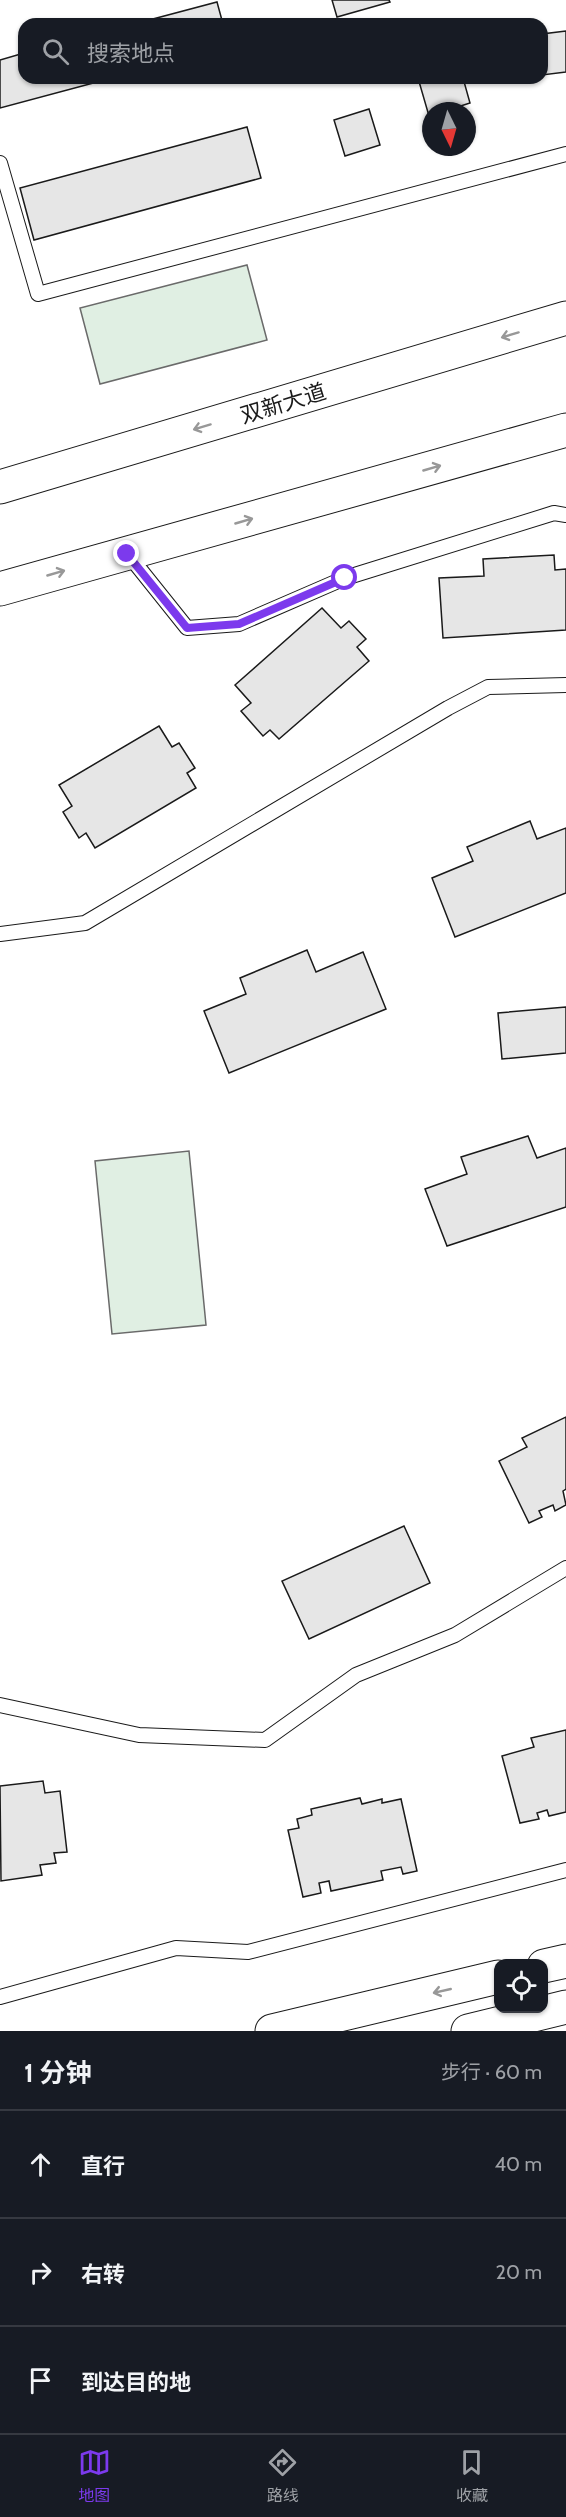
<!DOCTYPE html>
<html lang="zh">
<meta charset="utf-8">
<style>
body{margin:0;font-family:Cabin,"Noto Sans SC",sans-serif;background:#242831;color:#f1f3f6}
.controls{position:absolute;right:18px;bottom:18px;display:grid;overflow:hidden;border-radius:12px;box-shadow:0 2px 4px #0004}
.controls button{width:54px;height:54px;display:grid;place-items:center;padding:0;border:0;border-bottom:2px solid #363941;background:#171b24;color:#f1f3f6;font:30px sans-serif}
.compass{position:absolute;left:422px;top:102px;width:54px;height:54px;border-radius:50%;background:#171b24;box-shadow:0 2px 4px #0004;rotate:175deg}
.stop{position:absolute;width:18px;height:18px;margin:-14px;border:4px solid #7c3aed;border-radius:50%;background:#fff}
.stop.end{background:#7c3aed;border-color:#fff;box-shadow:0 2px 6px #0008}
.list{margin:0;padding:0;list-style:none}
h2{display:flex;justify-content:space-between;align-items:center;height:78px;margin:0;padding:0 24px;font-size:26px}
h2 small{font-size:20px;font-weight:400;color:#9ea1a6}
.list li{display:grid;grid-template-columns:39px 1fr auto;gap:18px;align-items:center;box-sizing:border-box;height:108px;padding:0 24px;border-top:2px solid #363941}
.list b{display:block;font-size:22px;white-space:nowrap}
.list em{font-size:20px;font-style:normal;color:#9ea1a6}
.icon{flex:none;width:33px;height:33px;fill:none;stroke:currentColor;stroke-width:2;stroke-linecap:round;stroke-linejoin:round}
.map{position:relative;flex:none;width:566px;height:2031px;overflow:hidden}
.search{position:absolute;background:#171b24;box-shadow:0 2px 4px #0004;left:18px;right:18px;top:18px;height:66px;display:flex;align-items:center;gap:15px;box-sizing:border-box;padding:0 21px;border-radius:18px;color:#9ea1a6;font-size:22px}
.sheet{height:402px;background:#171b24}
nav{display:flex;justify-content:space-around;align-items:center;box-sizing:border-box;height:84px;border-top:2px solid #363941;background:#171b24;font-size:16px;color:#9ea1a6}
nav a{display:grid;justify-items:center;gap:3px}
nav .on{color:#7c3aed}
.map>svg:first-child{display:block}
.green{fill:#e0efe3;stroke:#6a6a6a;stroke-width:1.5}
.building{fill:#e6e6e6;stroke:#1a1a1a;stroke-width:1.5}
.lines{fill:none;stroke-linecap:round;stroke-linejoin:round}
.service-casing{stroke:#1a1a1a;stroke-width:16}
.tertiary-casing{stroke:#1a1a1a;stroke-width:35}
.secondary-casing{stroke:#1a1a1a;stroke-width:35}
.service{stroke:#fff;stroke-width:14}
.tertiary{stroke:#fff;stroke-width:33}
.secondary{stroke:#fff;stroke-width:33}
.oneway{stroke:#989898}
.route{stroke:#7c3aed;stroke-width:8}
.labels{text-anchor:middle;stroke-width:4.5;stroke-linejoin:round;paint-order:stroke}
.street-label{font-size:22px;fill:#1a1a1a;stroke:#fff}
</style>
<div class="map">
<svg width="566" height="2031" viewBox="0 0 566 2031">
<rect width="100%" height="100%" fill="#fff"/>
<g class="green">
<polygon points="247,265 267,340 100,384 80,308"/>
<polygon points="189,1151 206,1325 112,1334 95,1161"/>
</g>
<g class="building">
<polygon points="332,0 389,0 390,2 337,17"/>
<polygon points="217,2 223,24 134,24"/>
<polygon points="566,31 566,72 542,75 542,34"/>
<polygon points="24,53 24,78 112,78 0,108 0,60"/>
<polygon points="418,78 463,78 470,103 445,111 431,111 429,116"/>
<polygon points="369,109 380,145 345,156 334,120"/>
<polygon points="247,127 261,178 34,240 20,188"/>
<polygon points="554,555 555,570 566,569 566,630 443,638 439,578 484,576 483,559"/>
<polygon points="322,608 341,628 349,621 366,639 357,647 369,661 279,739 270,730 263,736 241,711 251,703 235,685"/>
<polygon points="159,726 172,747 179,743 195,768 187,773 196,788 95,848 86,833 79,838 63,812 72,806 59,785"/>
<polygon points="530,821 537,839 566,828 566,893 455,937 432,878 473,861 467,847"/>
<polygon points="307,950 316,972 363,952 386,1009 229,1073 204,1011 246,994 240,978"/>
<polygon points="566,1007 566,1053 502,1059 498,1013"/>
<polygon points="528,1136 537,1158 566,1148 566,1207 447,1246 425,1189 467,1174 461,1157"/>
<polygon points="566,1417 566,1489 563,1491 566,1505 555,1511 553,1505 539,1511 542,1517 529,1523 499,1461 527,1447 522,1438"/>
<polygon points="404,1526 430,1583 309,1639 282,1581"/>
<polygon points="566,1730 566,1812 549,1816 547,1810 537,1813 539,1819 520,1823 502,1756 534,1747 531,1738"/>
<polygon points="43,1781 45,1793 60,1791 67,1852 54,1853 56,1863 40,1865 42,1875 1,1881 0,1786"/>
<polygon points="360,1798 362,1804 382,1799 382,1803 401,1799 417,1871 403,1874 401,1867 381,1871 383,1880 331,1891 329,1881 319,1883 321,1893 303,1897 288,1830 299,1828 297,1819 312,1815 311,1809"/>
</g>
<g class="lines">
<g class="service-casing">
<g id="service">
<polyline points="0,163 38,294 566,154"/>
<polyline points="127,553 187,628 239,624 345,578 554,513 566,515"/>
<polyline points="0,934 85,923 448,708 488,687 566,685"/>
<polyline points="0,1705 139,1735 265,1740 356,1675 455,1635 566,1568"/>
<polyline points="0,1997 176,1948 248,1952 566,1870"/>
</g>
</g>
<g class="tertiary-casing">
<g id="tertiary">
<polyline points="544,1966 566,1961"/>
<polyline points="272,2031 498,1977"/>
<polyline points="468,2031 566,2007"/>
</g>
</g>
<g class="secondary-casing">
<g id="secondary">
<polyline points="0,487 566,318"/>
<polyline points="0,589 566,430"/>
</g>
</g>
<use href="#service" class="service"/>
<use href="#tertiary" class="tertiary"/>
<use href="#secondary" class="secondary"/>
</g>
<defs><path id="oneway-shaft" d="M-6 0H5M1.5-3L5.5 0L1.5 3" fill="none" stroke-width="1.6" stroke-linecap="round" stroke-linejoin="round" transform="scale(1.5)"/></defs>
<g class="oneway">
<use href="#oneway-shaft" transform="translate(510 335) rotate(163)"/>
<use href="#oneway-shaft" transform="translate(202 427) rotate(163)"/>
<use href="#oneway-shaft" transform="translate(432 468) rotate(-16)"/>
<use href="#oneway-shaft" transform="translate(244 521) rotate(-16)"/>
<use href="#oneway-shaft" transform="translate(56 573) rotate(-16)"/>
<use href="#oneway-shaft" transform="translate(442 1991) rotate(167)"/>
</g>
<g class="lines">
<polyline class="route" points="127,554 187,628 239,624 345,578"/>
</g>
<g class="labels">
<g class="street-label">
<text transform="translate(283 403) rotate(-17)" y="8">双新大道</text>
</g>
</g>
</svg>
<div class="controls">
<button><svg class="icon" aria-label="locate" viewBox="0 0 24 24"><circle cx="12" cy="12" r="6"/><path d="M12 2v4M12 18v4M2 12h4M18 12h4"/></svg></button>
</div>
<svg class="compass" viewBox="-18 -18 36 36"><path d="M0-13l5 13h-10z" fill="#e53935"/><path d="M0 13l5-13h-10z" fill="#9ea1a6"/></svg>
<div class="stop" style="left:345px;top:578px"></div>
<div class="stop end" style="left:127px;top:554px"></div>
<div class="search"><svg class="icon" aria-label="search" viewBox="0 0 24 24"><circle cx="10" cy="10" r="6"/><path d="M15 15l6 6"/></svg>搜索地点</div>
</div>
<section class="sheet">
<h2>1 分钟<small>步行 · 60 m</small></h2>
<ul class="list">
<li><svg class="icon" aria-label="ahead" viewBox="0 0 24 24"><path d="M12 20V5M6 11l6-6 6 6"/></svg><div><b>直行</b></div><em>40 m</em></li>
<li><svg class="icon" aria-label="right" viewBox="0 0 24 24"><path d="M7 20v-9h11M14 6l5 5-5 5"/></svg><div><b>右转</b></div><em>20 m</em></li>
<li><svg class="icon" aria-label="arrive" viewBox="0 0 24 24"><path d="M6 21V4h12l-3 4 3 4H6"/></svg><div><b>到达目的地</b></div></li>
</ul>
</section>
<nav>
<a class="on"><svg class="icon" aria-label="map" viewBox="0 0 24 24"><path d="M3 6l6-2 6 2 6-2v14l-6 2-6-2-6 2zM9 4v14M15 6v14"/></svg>地图</a>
<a><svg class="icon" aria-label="directions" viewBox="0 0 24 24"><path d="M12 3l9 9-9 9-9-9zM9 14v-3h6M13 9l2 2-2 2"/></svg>路线</a>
<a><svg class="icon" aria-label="saved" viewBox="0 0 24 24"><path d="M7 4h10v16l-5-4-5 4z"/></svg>收藏</a>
</nav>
